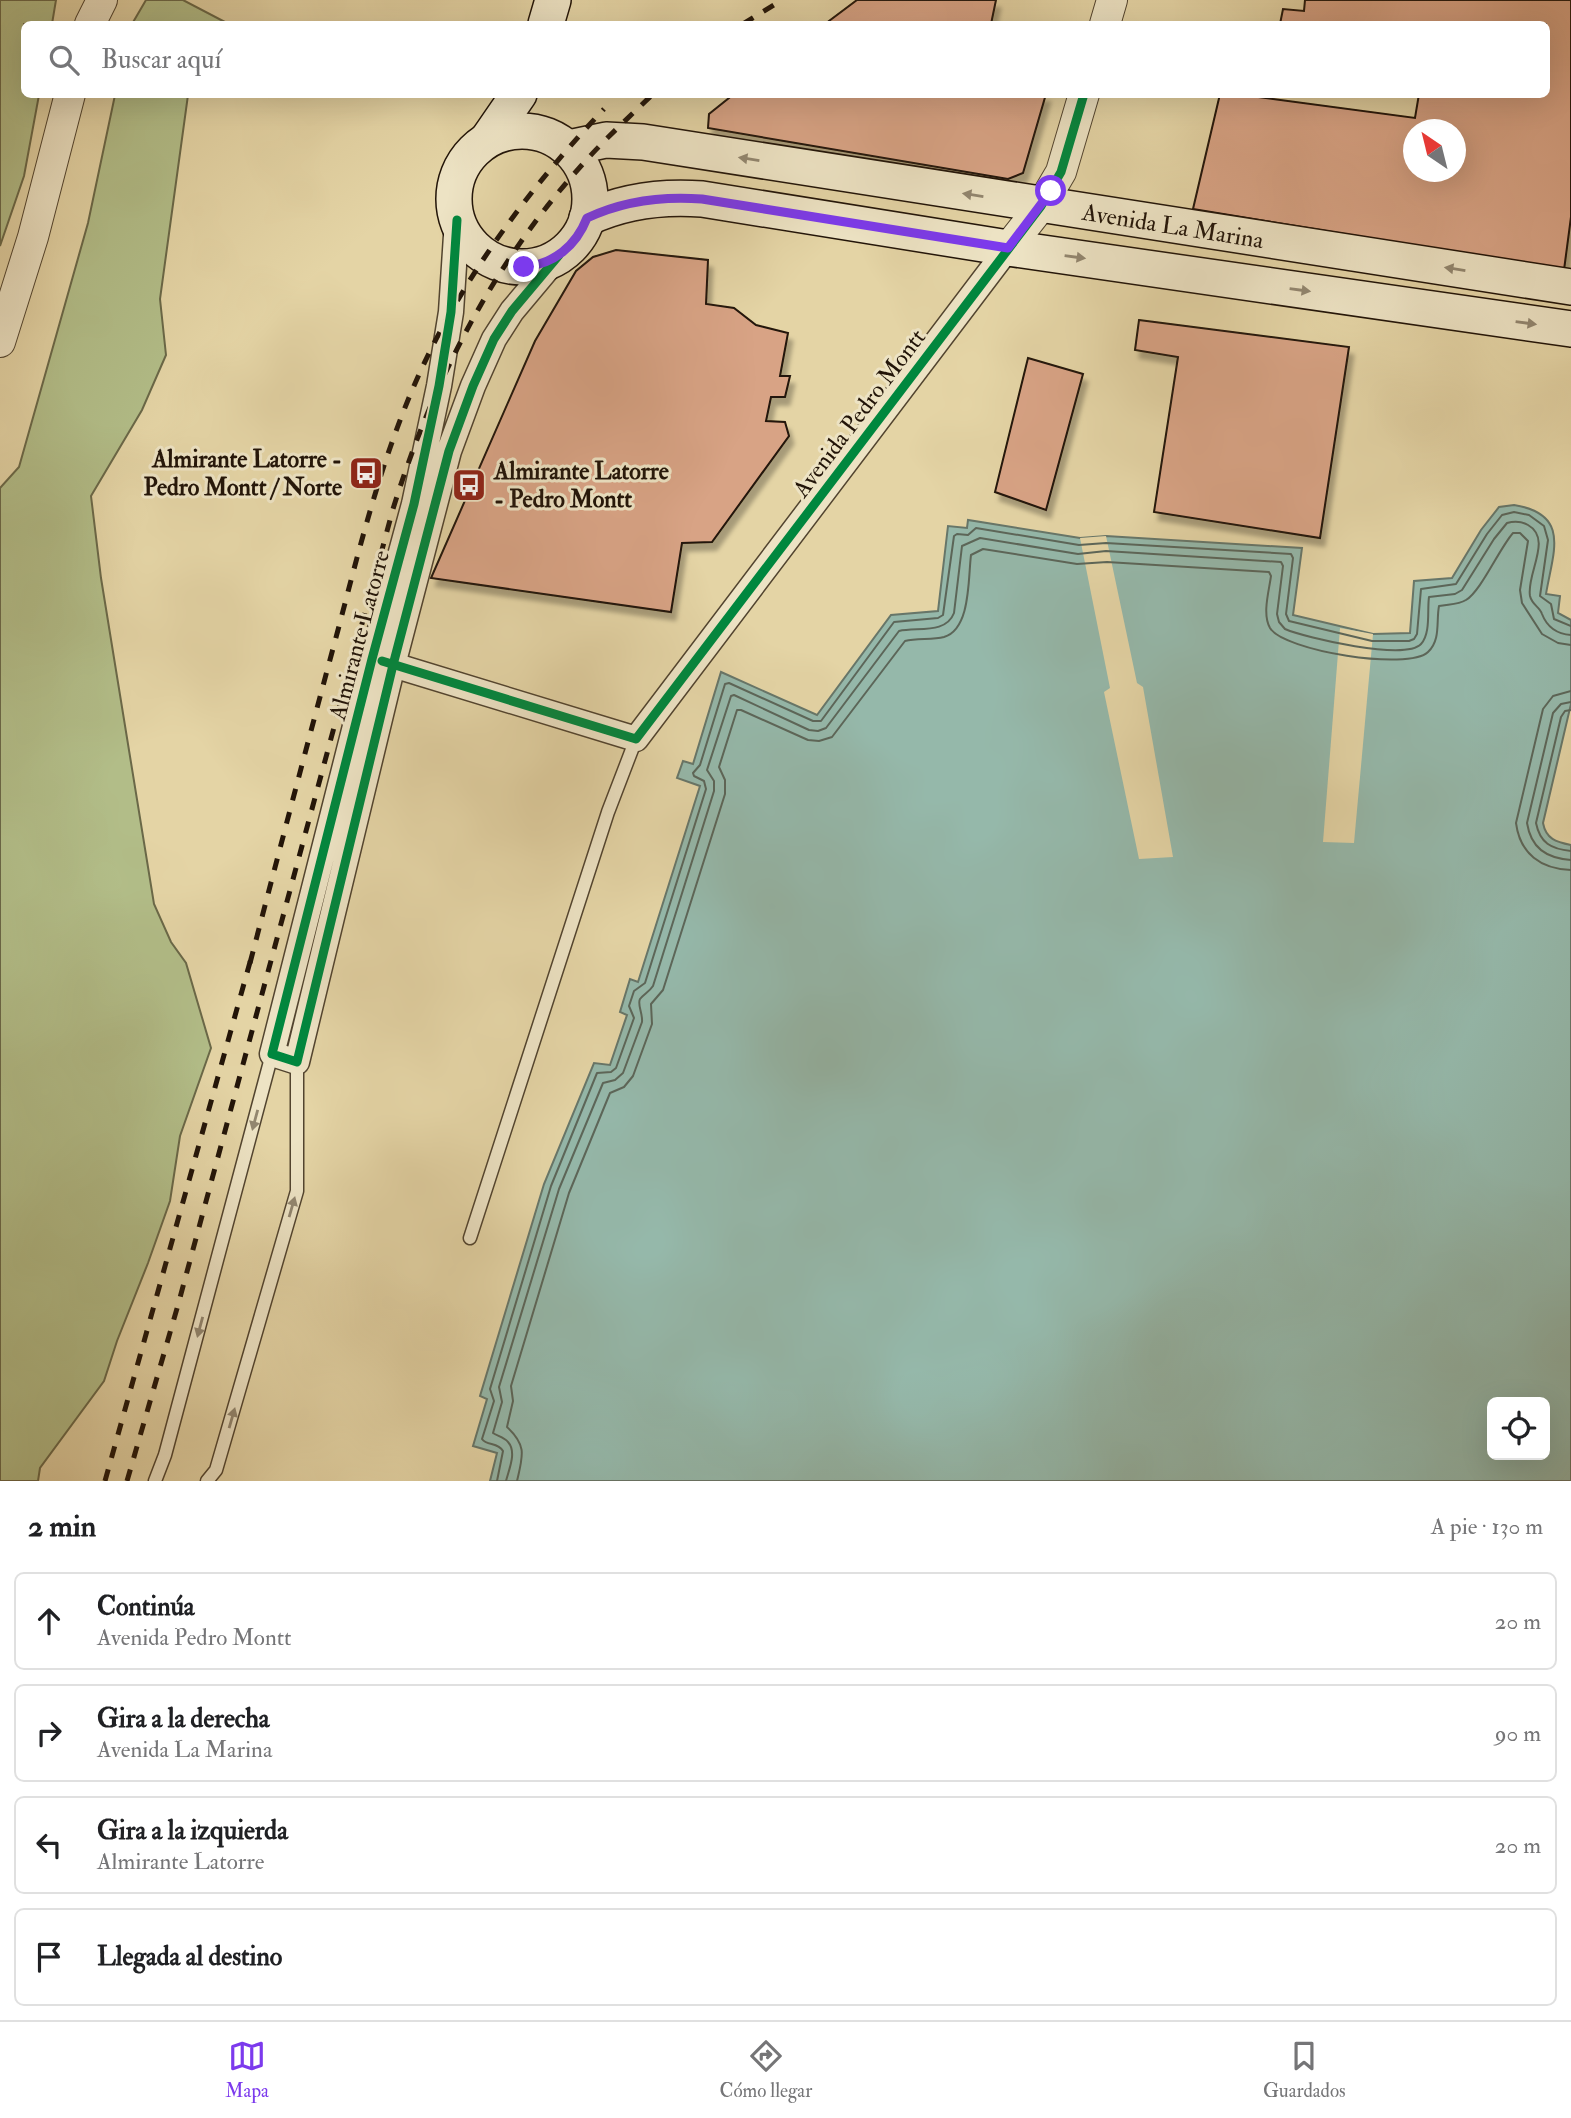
<!DOCTYPE html>
<html lang="es">
<meta charset="utf-8">
<style>
body{margin:0;font-family:"IM FELL Double Pica",serif;background:#f6f6f6;color:#202124}
.controls{position:absolute;right:21px;bottom:21px;display:grid;overflow:hidden;border-radius:10px;box-shadow:0 7px 28px #0002}
.controls button{width:63px;height:63px;display:grid;place-items:center;padding:0;border:0;border-bottom:2px solid #e0e0e0;background:#fff;color:#202124;font:35px sans-serif}
.compass{position:absolute;left:1403px;top:119px;width:63px;height:63px;border-radius:50%;background:#fff;box-shadow:0 7px 28px #0002;rotate:325deg}
.stop{position:absolute;width:21px;height:21px;margin:-16px;border:5px solid #7c3aed;border-radius:50%;background:#fff}
.stop.end{background:#7c3aed;border-color:#fff;box-shadow:0 2px 7px #0008}
.list{margin:0;padding:0;list-style:none}
h2{display:flex;justify-content:space-between;align-items:center;height:91px;margin:0;padding:0 28px;font-size:30px}
h2 small{font-size:23px;font-weight:400;color:#757577}
.list li{display:grid;grid-template-columns:46px 1fr auto;gap:21px;align-items:center;box-sizing:border-box;height:98px;margin:0 14px 14px;padding:0 14px;border:2px solid #e0e0e0;border-radius:10px}
.list b{display:block;font-size:26px;white-space:nowrap}
.list p{margin:0;font-size:23px;white-space:nowrap;color:#757577}
.list em{font-size:23px;font-style:normal;color:#757577}
.icon{flex:none;width:38px;height:38px;fill:none;stroke:currentColor;stroke-width:2;stroke-linecap:round;stroke-linejoin:round}
.map{position:relative;flex:none;width:1571px;height:1481px;overflow:hidden}
.search{position:absolute;background:#fff;box-shadow:0 7px 28px #0002;left:21px;right:21px;top:21px;height:77px;display:flex;align-items:center;gap:18px;box-sizing:border-box;padding:0 24px;border-radius:10px;color:#757577;font-size:26px}
.sheet{height:539px;background:#fff}
nav{display:flex;justify-content:space-around;align-items:center;box-sizing:border-box;height:98px;border-top:2px solid #e0e0e0;background:#fff;font-size:19px;color:#757577}
nav a{display:grid;justify-items:center;gap:4px}
nav .on{color:#7c3aed}
.map>svg:first-child{display:block}
.green{fill:#b2bd88;stroke:#6a6848;stroke-width:2}
.water{fill:#95b8aa;stroke:#677669;stroke-width:2;fill-rule:evenodd}
.pier{fill:#e4d4a5}
.lines{fill:none;stroke-linecap:round;stroke-linejoin:round}
.shore{stroke:#5c6659;stroke-width:2}
.building{fill:#d8a385;stroke:#221408;stroke-width:2;fill-rule:evenodd;filter:url(#shadow)}
.service-casing{stroke:#52442f;stroke-width:15}
.minor-casing{stroke:#52442f;stroke-width:27}
.tertiary-casing{stroke:#52442f;stroke-width:32}
.secondary-casing{stroke:#221408;stroke-width:38}
.service{stroke:#ede3c4;stroke-width:12}
.minor{stroke:#ede3c4;stroke-width:24}
.tertiary{stroke:#ede3c4;stroke-width:30}
.secondary{stroke:#ede3c4;stroke-width:35}
.rail{stroke:#221408;stroke-width:5;stroke-dasharray:12 12;stroke-linecap:butt}
.cycleway-casing{stroke:#ede3c4;stroke-width:13}
.cycleway{stroke:#00873e;stroke-width:9}
.oneway{fill:#92866f}
.route{stroke:#7c3aed;stroke-width:9}
.labels{text-anchor:middle;stroke-width:6;stroke-linejoin:round;paint-order:stroke}
.street-label{font-size:24px;fill:#221408;stroke:#ede3c4}
.poi-label{font-size:24px;font-weight:bold;fill:#221408;stroke:#ede3c4;text-anchor:end}
</style>
<div class="map">
<svg width="1571" height="1481" viewBox="0 0 1571 1481">
<defs>
<filter id="shadow"><feDropShadow dx="4.5" dy="8" stdDeviation="2" flood-color="#0004"/></filter>
</defs>
<rect width="100%" height="100%" fill="#e4d4a5"/>
<filter id="stains"><feTurbulence type="fractalNoise" baseFrequency=".00286" numOctaves="4"/><feColorMatrix values="0 0 0 0 .2 0 0 0 0 .09 0 0 0 0 .02 0 0 0 .5 -.17"/></filter>
<radialGradient id="worn" r=".72"><stop offset=".6" stop-color="#630" stop-opacity="0"/><stop offset="1" stop-color="#630" stop-opacity=".3"/></radialGradient>
<g class="green">
<polygon points="0,0 56,0 52,24 24,24 24,94 39,95 24,176 0,246"/>
<polygon points="146,0 183,0 225,22 224,24 132,24"/>
<polygon points="115,95 188,95 160,299 166,355 142,410 91,496 101,578 154,904 171,942 186,963 211,1048 180,1136 170,1201 148,1263 117,1341 104,1381 40,1468 38,1481 0,1481 0,488 19,467 88,223"/>
</g>
<path class="water" d="M1514,505C1571,514 1553,552 1546,594L1560,596L1558,613L1571,620V704L1543,823C1546,839 1556,842 1571,845V1481H490L497,1453L473,1446L487,1399L480,1396L544,1184L594,1063L610,1065L627,1015L620,1012L630,979L638,982L700,786L677,778L683,761L693,764L721,672L817,715L891,615L938,611L948,526L967,528L968,520L1080,538L1106,536L1302,548L1293,615L1373,634L1410,633L1414,581L1452,578L1481,530L1499,507ZM1492,1402H1545V1455H1492Z"/>
<g class="pier">
<polygon points="1106,536 1137,683 1143,687 1173,857 1139,859 1104,692 1110,688 1080,538"/>
<polygon points="1340,628 1373,634 1354,843 1323,842"/>
</g>
<g class="lines">
<g class="shore">
<path d="M1571,691L1553,696L1543,709L1516,823C1520,854 1541,869 1571,870"/>
<path d="M1571,702L1561,704L1553,713L1527,823C1531,848 1546,858 1571,860"/>
<path d="M1571,710L1565,711L1561,717L1536,823C1540,843 1551,849 1571,851"/>
<path d="M497,1481L503,1451C498,1442 487,1446 482,1439L494,1401L490,1389L551,1186L597,1073L611,1072L616,1068L634,1018L629,1006L634,991L645,983L706,789L704,781L694,776L693,773L700,765L725,684L729,683L813,721H821L894,622L938,618L943,615L954,536L957,534L968,535L976,528L1079,545L1106,543L1291,554L1293,558L1286,614L1289,621L1372,641H1409L1414,639L1417,634L1421,589L1456,584L1487,534L1502,515L1514,512L1529,515L1544,526L1548,540L1540,596L1551,604L1554,619L1571,626"/>
<path d="M506,1481C509,1469 517,1452 508,1442C504,1437 497,1436 493,1433L502,1402L499,1387L559,1189L603,1083L615,1080L623,1073L642,1022C643,1014 637,1004 640,999C644,994 649,992 653,986L714,791V781L707,770L731,696L734,695L809,730L818,731L826,728L899,631C918,627 946,634 954,613L962,546L980,538L1078,554L1106,551L1281,562L1283,566L1277,614L1279,622L1285,629C1306,638 1405,661 1421,644C1431,633 1427,610 1429,597L1455,594L1462,590L1494,539L1507,523C1514,521 1521,521 1528,525C1553,539 1526,574 1530,596C1532,605 1540,607 1542,614C1547,627 1557,634 1571,635"/>
<path d="M517,1481C523,1455 527,1446 507,1427L513,1401L511,1386L569,1193L610,1093L624,1087L633,1076L652,1024L651,1004L663,990L725,794V780L719,767L737,710H741L808,740L819,741L832,737L905,641C917,638 932,640 944,637C971,629 968,578 971,555L983,549L1077,564L1107,562L1269,572L1271,576C1269,591 1262,614 1270,628C1284,651 1408,671 1428,652C1441,640 1436,621 1439,606C1448,604 1458,605 1466,600C1481,591 1499,549 1513,533H1520L1528,541L1520,590L1522,603L1542,634L1558,643L1571,645"/>
</g>
</g>
<g class="building">
<polygon points="857,0 996,0 991,24 825,24"/>
<path d="M1305,0H1571V217L1564,270L1193,209L1220,94H1236L1415,118L1419,94H1546V24H1280L1283,9L1304,11ZM1414,130H1456V172H1414Z"/>
<polygon points="734,94 1046,94 1023,173 1008,179 708,128 709,114"/>
<polygon points="616,250 708,260 706,304 734,308 756,325 788,333 780,376 790,376 785,397 771,397 766,421 785,422 789,436 712,542 682,543 671,612 431,578 535,341 576,271 593,257"/>
<polygon points="1139,320 1349,347 1320,538 1154,512 1178,357 1135,350"/>
<polygon points="1028,358 1083,374 1046,510 995,492"/>
</g>
<g class="lines">
<g class="service-casing">
<g id="service">
<polyline points="470,1238 608,812 636,739"/>
<polyline points="155,1481 165,1455 272,1054"/>
<polyline points="207,1481 216,1470 297,1191 297,1062"/>
</g>
</g>
<g class="minor-casing">
<g id="minor">
<polyline points="457,220 451,312 439,386 414,504 372,659 272,1054 297,1062 393,665 449,451 473,386 494,339 512,311 559,255"/>
<polyline points="380,661 636,739 1008,248"/>
</g>
</g>
<g class="tertiary-casing">
<g id="tertiary">
<polyline points="90,24 102,0"/>
<polyline points="1105,24 1112,0"/>
<polyline points="1008,248 1041,206 1061,172 1084,94"/>
<polyline points="0,342 33,237 70,94"/>
</g>
</g>
<g class="secondary-casing">
<g id="secondary">
<polyline points="546,24 553,0"/>
<circle cx="522" cy="199" r="68"/>
<polyline points="488,139 519,94"/>
<polyline points="568,148 606,140 643,142 1571,287"/>
<path d="M587,218C623,201 662,196 702,199L1008,248L1571,329"/>
</g>
</g>
<use href="#service" class="service"/>
<use href="#minor" class="minor"/>
<use href="#tertiary" class="tertiary"/>
<use href="#secondary" class="secondary"/>
<g class="rail">
<polyline points="743,24 782,0"/>
<path d="M250,963C279,852 308,741 338,630C365,527 390,424 441,330C485,248 540,177 604,109"/>
<polyline points="105,1481 252,955"/>
<path d="M127,1481L178,1305L393,509C432,383 492,265 581,166C603,141 628,118 653,94"/>
</g>
<g class="cycleway-casing">
<g id="cycleway">
<polyline points="457,220 451,312 439,386 414,504 372,659 272,1054 297,1062 393,665 449,451 473,386 494,339 512,311 559,255"/>
<polyline points="382,661 636,739 1041,206 1061,172 1084,94"/>
</g>
</g>
<use href="#cycleway" class="cycleway"/>
</g>
<defs><path id="oneway-solid" d="M-6-.8H1V-3.2L6.5 0L1 3.2V.8H-6Z" transform="scale(1.75)"/></defs>
<g class="oneway">
<use href="#oneway-solid" transform="translate(749 159) rotate(-171)"/>
<use href="#oneway-solid" transform="translate(973 195) rotate(-171)"/>
<use href="#oneway-solid" transform="translate(1075 257) rotate(8)"/>
<use href="#oneway-solid" transform="translate(1455 269) rotate(-171)"/>
<use href="#oneway-solid" transform="translate(1300 290) rotate(8)"/>
<use href="#oneway-solid" transform="translate(1526 323) rotate(8)"/>
<use href="#oneway-solid" transform="translate(255 1120) rotate(105)"/>
<use href="#oneway-solid" transform="translate(292 1207) rotate(-74)"/>
<use href="#oneway-solid" transform="translate(200 1327) rotate(105)"/>
<use href="#oneway-solid" transform="translate(232 1418) rotate(-74)"/>
</g>
<g class="lines">
<path class="route" d="M524,267C554,264 576,246 587,218C623,201 662,196 702,199L1008,248L1051,191"/>
</g>
<defs>
<g id="bus-square" transform="scale(1.75)"><rect x="-9" y="-9" width="18" height="18" rx="4" fill="#8f2418" stroke="#ede3c4"/><path d="M-5-6H5V4H4V6H2V4H-2V6H-4V4H-5ZM-3.5-4V0h7V-4ZM-3.5 1.2v1.5H-2V1.2ZM2 1.2v1.5H3.5V1.2Z" fill="#fff"/></g>
</defs>
<g fill-rule="evenodd">
<use href="#bus-square" x="366" y="473"/>
<use href="#bus-square" x="469" y="485"/>
</g>
<g class="labels">
<g class="street-label">
<text transform="translate(1173 226) rotate(9)" y="8">Avenida La Marina</text>
<text transform="translate(859 413) rotate(-53)" y="8">Avenida Pedro Montt</text>
<text transform="translate(359 635) rotate(-75)" y="8">Almirante Latorre</text>
</g>
<g class="poi-label">
<text x="342" y="467">Almirante Latorre -<tspan x="342" dy="28">Pedro Montt / Norte</tspan></text>
<text x="494" y="479" text-anchor="start">Almirante Latorre<tspan x="494" dy="28">- Pedro Montt</tspan></text>
</g>
</g>
<rect width="100%" height="100%" filter="url(#stains)"/>
<rect width="100%" height="100%" fill="url(#worn)"/>
</svg>
<div class="controls">
<button><svg class="icon" aria-label="locate" viewBox="0 0 24 24"><circle cx="12" cy="12" r="6"/><path d="M12 2v4M12 18v4M2 12h4M18 12h4"/></svg></button>
</div>
<svg class="compass" viewBox="-18 -18 36 36"><path d="M0-13l5 13h-10z" fill="#e53935"/><path d="M0 13l5-13h-10z" fill="#757577"/></svg>
<div class="stop" style="left:1051px;top:191px"></div>
<div class="stop end" style="left:524px;top:267px"></div>
<div class="search"><svg class="icon" aria-label="search" viewBox="0 0 24 24"><circle cx="10" cy="10" r="6"/><path d="M15 15l6 6"/></svg>Buscar aquí</div>
</div>
<section class="sheet">
<h2>2 min<small>A pie · 130 m</small></h2>
<ul class="list">
<li><svg class="icon" aria-label="ahead" viewBox="0 0 24 24"><path d="M12 20V5M6 11l6-6 6 6"/></svg><div><b>Continúa</b><p>Avenida Pedro Montt</p></div><em>20 m</em></li>
<li><svg class="icon" aria-label="right" viewBox="0 0 24 24"><path d="M7 20v-9h11M14 6l5 5-5 5"/></svg><div><b>Gira a la derecha</b><p>Avenida La Marina</p></div><em>90 m</em></li>
<li><svg class="icon" aria-label="left" viewBox="0 0 24 24"><path d="M17 20v-9H6M10 6l-5 5 5 5"/></svg><div><b>Gira a la izquierda</b><p>Almirante Latorre</p></div><em>20 m</em></li>
<li><svg class="icon" aria-label="arrive" viewBox="0 0 24 24"><path d="M6 21V4h12l-3 4 3 4H6"/></svg><div><b>Llegada al destino</b></div></li>
</ul>
</section>
<nav>
<a class="on"><svg class="icon" aria-label="map" viewBox="0 0 24 24"><path d="M3 6l6-2 6 2 6-2v14l-6 2-6-2-6 2zM9 4v14M15 6v14"/></svg>Mapa</a>
<a><svg class="icon" aria-label="directions" viewBox="0 0 24 24"><path d="M12 3l9 9-9 9-9-9zM9 14v-3h6M13 9l2 2-2 2"/></svg>Cómo llegar</a>
<a><svg class="icon" aria-label="saved" viewBox="0 0 24 24"><path d="M7 4h10v16l-5-4-5 4z"/></svg>Guardados</a>
</nav>
